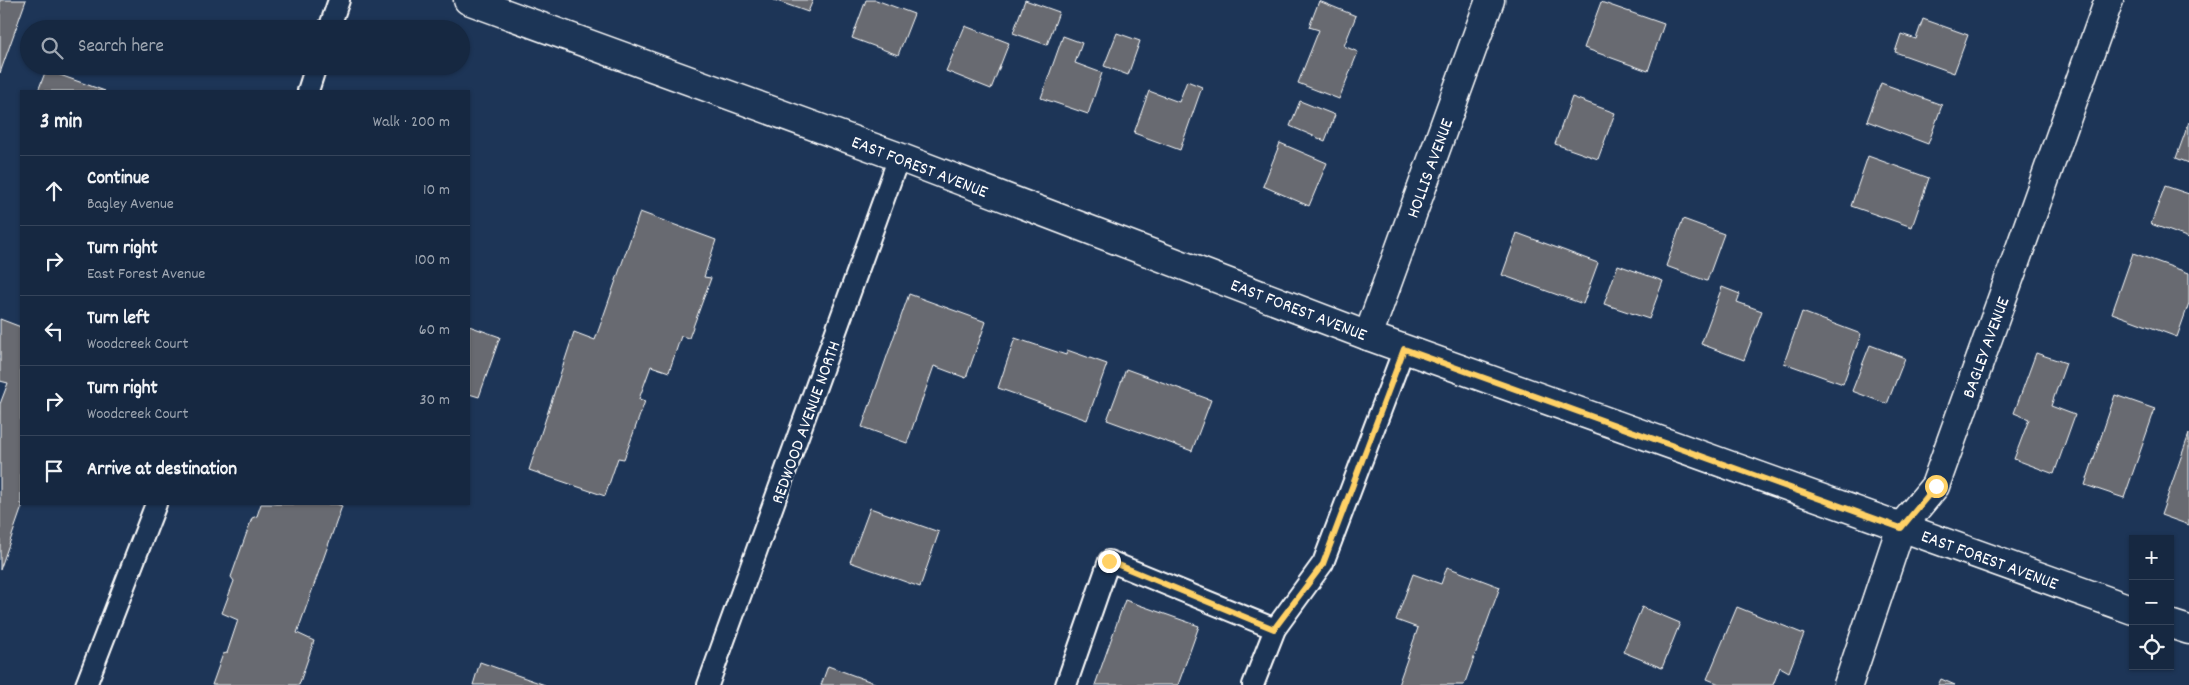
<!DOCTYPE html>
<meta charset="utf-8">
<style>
body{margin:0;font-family:Dekko,sans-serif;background:#1f3048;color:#f1f3f6}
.controls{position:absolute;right:15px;bottom:15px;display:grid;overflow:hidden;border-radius:0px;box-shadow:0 1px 4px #0004}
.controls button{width:45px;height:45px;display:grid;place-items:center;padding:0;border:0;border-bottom:1px solid #35445a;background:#162841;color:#f1f3f6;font:25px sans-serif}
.stop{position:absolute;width:15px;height:15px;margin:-11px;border:4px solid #ffd166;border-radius:50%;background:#fff}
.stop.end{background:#ffd166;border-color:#fff;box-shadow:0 1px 5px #0008}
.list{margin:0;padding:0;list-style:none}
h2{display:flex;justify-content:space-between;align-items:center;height:65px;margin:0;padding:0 20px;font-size:21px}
h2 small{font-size:16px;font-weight:400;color:#9ea6b1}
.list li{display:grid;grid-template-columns:32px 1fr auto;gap:15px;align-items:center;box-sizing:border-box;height:70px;padding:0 20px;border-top:1px solid #35445a}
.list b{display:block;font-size:19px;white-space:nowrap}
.list p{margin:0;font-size:16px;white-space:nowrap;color:#9ea6b1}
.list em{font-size:16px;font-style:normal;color:#9ea6b1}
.icon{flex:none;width:28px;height:28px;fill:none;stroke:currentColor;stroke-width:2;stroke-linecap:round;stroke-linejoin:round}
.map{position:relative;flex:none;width:2189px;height:685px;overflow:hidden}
.search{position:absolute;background:#162841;box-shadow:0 1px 4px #0004;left:20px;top:20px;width:450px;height:55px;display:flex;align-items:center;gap:12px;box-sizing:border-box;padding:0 18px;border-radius:28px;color:#9ea6b1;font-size:19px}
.panel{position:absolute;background:#162841;box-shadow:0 1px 4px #0004;left:20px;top:90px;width:450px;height:415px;border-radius:0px}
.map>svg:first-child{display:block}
.building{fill:#676b71;stroke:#fff}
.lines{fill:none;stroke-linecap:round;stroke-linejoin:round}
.lane-casing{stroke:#fff;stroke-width:24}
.street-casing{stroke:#fff;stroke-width:31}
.secondary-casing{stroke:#fff;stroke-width:31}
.lane{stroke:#1d3557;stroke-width:20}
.street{stroke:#1d3557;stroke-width:28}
.secondary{stroke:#1d3557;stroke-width:28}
.route{stroke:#ffd166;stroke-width:6}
.labels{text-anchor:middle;stroke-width:5;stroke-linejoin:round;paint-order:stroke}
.street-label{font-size:18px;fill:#fff;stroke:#1d3557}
</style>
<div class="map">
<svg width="2189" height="685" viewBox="0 0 2189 685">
<rect width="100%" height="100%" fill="#1d3557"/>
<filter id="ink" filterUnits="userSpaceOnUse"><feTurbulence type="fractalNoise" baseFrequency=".02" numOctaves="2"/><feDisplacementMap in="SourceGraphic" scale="10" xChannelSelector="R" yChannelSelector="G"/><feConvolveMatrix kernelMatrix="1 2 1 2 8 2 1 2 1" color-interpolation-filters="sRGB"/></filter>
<g filter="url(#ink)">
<g class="building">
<polygon points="0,0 26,0 0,73"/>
<polygon points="774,0 813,0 808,12"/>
<polygon points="866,0 876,0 914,14 898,55 852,38"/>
<polygon points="1025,0 1059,12 1047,45 1013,33"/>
<polygon points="1319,1 1356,16 1344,46 1358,52 1339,99 1298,83 1319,30 1309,27"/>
<polygon points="1601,2 1664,24 1648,71 1584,48"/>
<polygon points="1923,19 1968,35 1954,73 1895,52 1901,34 1916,39"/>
<polygon points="965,26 1009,43 991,89 946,71"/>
<polygon points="1117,33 1140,41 1128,75 1104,66"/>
<polygon points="1063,36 1082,43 1075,63 1102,73 1088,114 1041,98"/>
<polygon points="46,70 105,91 38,91"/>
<polygon points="1187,81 1202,87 1180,150 1134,133 1149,91 1179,102"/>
<polygon points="1881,83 1942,105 1928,144 1867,121"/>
<polygon points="1572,97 1615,113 1598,159 1555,144"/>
<polygon points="1300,101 1335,115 1325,141 1290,126"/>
<polygon points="2189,122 2189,163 2176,158"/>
<polygon points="1280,143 1327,163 1309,206 1263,186"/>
<polygon points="1868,156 1929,178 1912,227 1851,206"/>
<polygon points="2165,186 2189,194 2189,238 2151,224"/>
<polygon points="640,212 716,240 704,277 711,278 689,338 681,336 669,372 651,366 639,399 645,401 624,459 618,458 605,496 529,470 574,332 595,340"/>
<polygon points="1683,219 1724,234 1707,281 1666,266"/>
<polygon points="1517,233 1598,263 1583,304 1502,275"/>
<polygon points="2133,253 2189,273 2189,303 2177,337 2112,313"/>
<polygon points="1618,265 1663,281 1649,319 1604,304"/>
<polygon points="1722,287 1740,294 1737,302 1762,311 1744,360 1701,344"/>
<polygon points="909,294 986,322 966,378 934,366 907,443 862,427"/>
<polygon points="1802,312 1861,334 1843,384 1784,363"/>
<polygon points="0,319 21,327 21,504 23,504 0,570 0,404 8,383 0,381"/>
<polygon points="469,326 500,337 479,397 469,394"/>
<polygon points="1015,338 1066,355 1067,350 1107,364 1087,420 998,388"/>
<polygon points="1870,345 1905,358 1887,404 1852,391"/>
<polygon points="2036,353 2066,363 2051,406 2075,415 2054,474 2014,459 2029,419 2014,413"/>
<polygon points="1126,369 1211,400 1192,451 1107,420"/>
<polygon points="2115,395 2155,409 2124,498 2085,485"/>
<polygon points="2189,434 2189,525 2161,515"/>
<polygon points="261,504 336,504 342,506 297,633 314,641 299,685 212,685 223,654 227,653 238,620 222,613 234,581 231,577 252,518 257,516"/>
<polygon points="870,508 939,532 920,587 850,562"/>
<polygon points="1447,567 1500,587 1464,685 1398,685 1418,628 1396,620 1413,574 1441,584"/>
<polygon points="1125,600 1199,626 1178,685 1095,685"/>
<polygon points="1642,607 1680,623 1662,668 1623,652"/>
<polygon points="1737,607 1804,634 1789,672 1780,667 1773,685 1722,685 1707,679"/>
<polygon points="480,662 545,685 473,685"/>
<polygon points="828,666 880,685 821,685"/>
<polygon points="1941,679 1955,685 1938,685"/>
</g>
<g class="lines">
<g class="lane-casing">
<g id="lane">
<polyline points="329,29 339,0"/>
<polyline points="308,91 316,66"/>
<polyline points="86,685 156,504"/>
<polyline points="708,685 899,157"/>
<polyline points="1066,685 1109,561 1275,629"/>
<polyline points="1253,685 1275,629 1323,563 1404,349"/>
</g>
</g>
<g class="street-casing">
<g id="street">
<polyline points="1368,336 1490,0"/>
<polyline points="1848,685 1901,527 1935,486 2109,0"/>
</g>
</g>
<g class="secondary-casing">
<g id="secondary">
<polyline points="468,0 899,157 1368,336 2133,610"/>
<polyline points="2170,624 2189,630"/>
</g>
</g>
<use href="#lane" class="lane"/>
<use href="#street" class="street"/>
<use href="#secondary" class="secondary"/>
</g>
</g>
<g class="lines" filter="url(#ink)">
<polyline class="route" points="1109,561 1274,629 1323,564 1404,349 1901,528 1936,486"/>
</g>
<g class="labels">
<g class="street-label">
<text transform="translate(920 166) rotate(21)" y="6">EAST FOREST AVENUE</text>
<text transform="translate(1429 168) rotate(-70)" y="6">HOLLIS AVENUE</text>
<text transform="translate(1299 309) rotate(21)" y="6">EAST FOREST AVENUE</text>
<text transform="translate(1985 347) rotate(-70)" y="6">BAGLEY AVENUE</text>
<text transform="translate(805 422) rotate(-70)" y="6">REDWOOD AVENUE NORTH</text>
<text transform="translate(1990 559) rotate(20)" y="6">EAST FOREST AVENUE</text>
</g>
</g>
</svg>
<div class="controls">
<button>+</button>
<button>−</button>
<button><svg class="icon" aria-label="locate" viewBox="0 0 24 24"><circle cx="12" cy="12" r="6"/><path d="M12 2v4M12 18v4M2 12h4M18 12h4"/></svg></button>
</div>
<div class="stop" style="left:1936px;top:486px"></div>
<div class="stop end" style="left:1109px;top:561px"></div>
<div class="search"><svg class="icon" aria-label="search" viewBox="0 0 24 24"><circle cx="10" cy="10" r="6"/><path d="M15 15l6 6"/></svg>Search here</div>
<section class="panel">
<h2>3 min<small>Walk · 200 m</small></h2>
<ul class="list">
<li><svg class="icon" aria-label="ahead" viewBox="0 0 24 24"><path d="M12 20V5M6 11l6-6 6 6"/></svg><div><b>Continue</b><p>Bagley Avenue</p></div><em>10 m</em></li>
<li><svg class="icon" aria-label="right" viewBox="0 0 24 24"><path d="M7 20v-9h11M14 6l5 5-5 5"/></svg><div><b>Turn right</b><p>East Forest Avenue</p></div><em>100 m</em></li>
<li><svg class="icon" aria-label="left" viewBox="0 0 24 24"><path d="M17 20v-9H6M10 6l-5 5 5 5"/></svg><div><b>Turn left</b><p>Woodcreek Court</p></div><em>60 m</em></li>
<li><svg class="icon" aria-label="right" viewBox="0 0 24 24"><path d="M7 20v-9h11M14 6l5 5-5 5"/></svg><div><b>Turn right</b><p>Woodcreek Court</p></div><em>30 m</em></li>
<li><svg class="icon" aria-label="arrive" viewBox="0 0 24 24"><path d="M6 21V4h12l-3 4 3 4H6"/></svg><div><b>Arrive at destination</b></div></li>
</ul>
</section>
</div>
